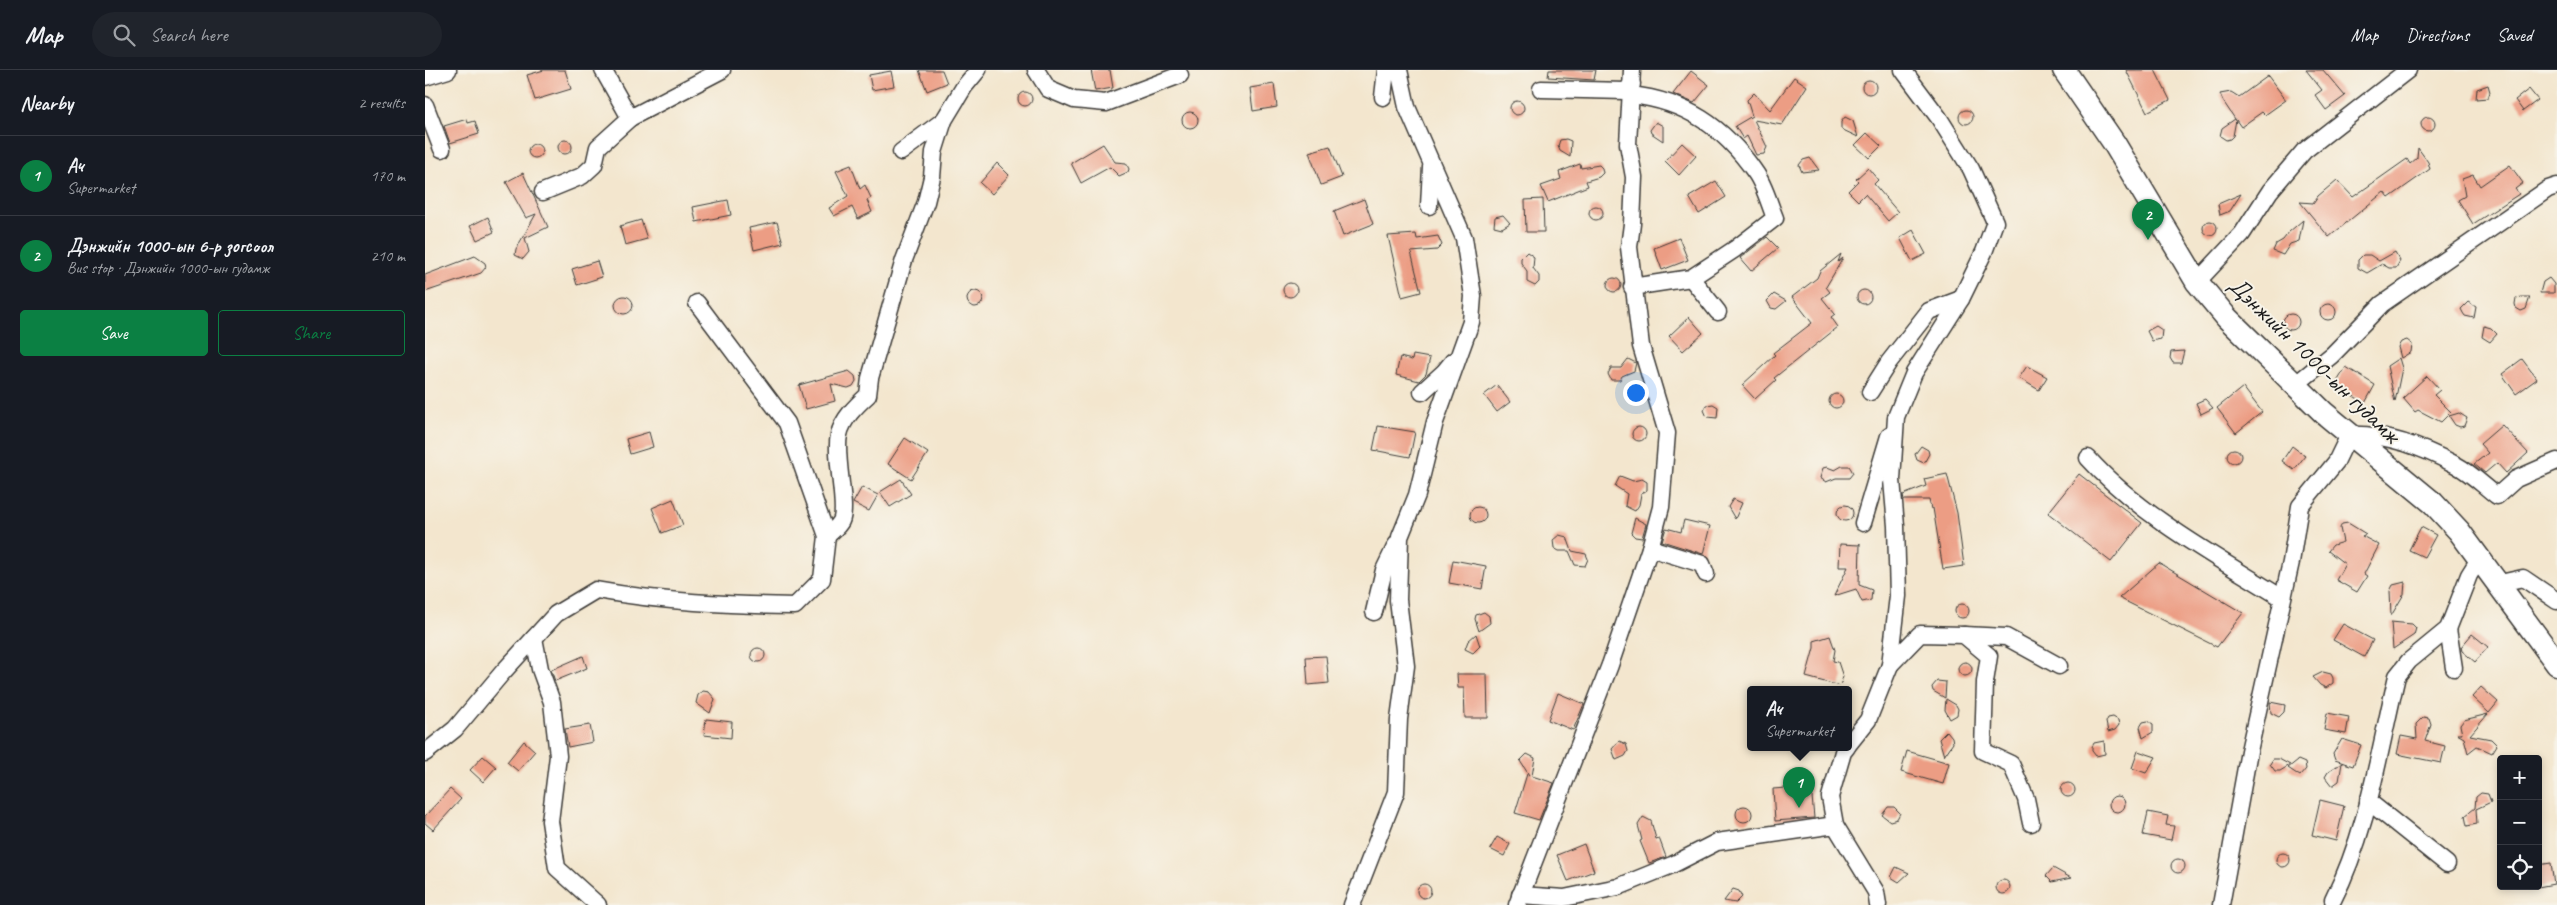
<!DOCTYPE html>
<meta charset="utf-8">
<style>
body{margin:0;font-family:Caveat,sans-serif;background:#20242c;color:#f1f3f6}
.controls{position:absolute;right:15px;bottom:15px;display:grid;overflow:hidden;border-radius:5px;box-shadow:0 2px 8px #0003}
.controls button{width:45px;height:45px;display:grid;place-items:center;padding:0;border:0;border-bottom:1px solid #363941;background:#171b24;color:#f1f3f6;font:25px sans-serif}
.you{position:absolute;left:1210px;top:322px;width:18px;height:18px;margin:-12px;border:4px solid #fff;border-radius:50%;background:#1a73e8;box-shadow:0 0 0 8px #1a73e833}
.badge{display:grid;place-items:center;width:32px;height:32px;border-radius:50%;background:#0b8043;color:#fff;font-size:16px;font-weight:700}
.pin{position:absolute;translate:-50% -41px;filter:drop-shadow(0 1px 2px #0008)}
.pin::after{content:'';position:absolute;top:26px;width:18px;height:15px;background:inherit;clip-path:polygon(0 0,100% 0,50% 100%)}
.popup{position:absolute;left:1322px;top:616px;width:105px;height:65px;box-sizing:border-box;display:grid;place-content:center;border-radius:5px;background:#171b24;filter:drop-shadow(0 1px 4px #0005);font-size:16px;white-space:nowrap;color:#9ea1a6}
.popup b{font-size:19px;color:#f1f3f6}
.popup::after{content:'';position:absolute;left:50%;top:100%;margin-left:-10px;border:10px solid transparent;border-top-color:#171b24}
.list{margin:0;padding:0;list-style:none}
h2{display:flex;justify-content:space-between;align-items:center;height:65px;margin:0;padding:0 20px;font-size:21px}
h2 small{font-size:16px;font-weight:400;color:#9ea1a6}
.list li{display:grid;grid-template-columns:32px 1fr auto;gap:15px;align-items:center;box-sizing:border-box;height:80px;padding:0 20px;border-top:1px solid #363941}
.list b{display:block;font-size:19px;white-space:nowrap}
.list p{margin:0;font-size:16px;white-space:nowrap;color:#9ea1a6}
.list em{font-size:16px;font-style:normal;color:#9ea1a6}
.actions{display:flex;gap:10px;padding:15px 20px}
.actions a{flex:1;padding:11px 0;border:1px solid #0b8043;border-radius:5px;text-align:center;font-size:18px;color:#0b8043}
.actions .main{background:#0b8043;color:#fff}
.icon{flex:none;width:28px;height:28px;fill:none;stroke:currentColor;stroke-width:2;stroke-linecap:round;stroke-linejoin:round}
.map{position:relative;flex:none;width:2132px;height:835px;overflow:hidden}
header{display:flex;align-items:center;gap:30px;box-sizing:border-box;height:70px;padding:0 25px;background:#171b24;border-bottom:1px solid #363941}
header strong{font-size:24px}
nav{display:flex;gap:28px;margin-inline-start:auto;font-size:18px}
.search{width:350px;height:45px;background:#20242c;display:flex;align-items:center;gap:12px;box-sizing:border-box;padding:0 18px;border-radius:28px;color:#9ea1a6;font-size:19px}
main{display:flex}
aside{flex:1;background:#171b24}
.map>svg:first-child{display:block}
.building{fill:#ec9d84}
.lines{fill:none;stroke-linecap:round;stroke-linejoin:round}
.street-casing{stroke:#3c3a37;stroke-width:19}
.secondary-casing{stroke:#3c3a37;stroke-width:25}
.street{stroke:#fff;stroke-width:16}
.secondary{stroke:#fff;stroke-width:22}
.labels{text-anchor:middle;stroke-width:4;stroke-linejoin:round;paint-order:stroke}
.street-label{font-size:25px;fill:#1c1c1c;stroke:#f7f3e8}
</style>
<header>
<strong>Map</strong>
<div class="search"><svg class="icon" aria-label="search" viewBox="0 0 24 24"><circle cx="10" cy="10" r="6"/><path d="M15 15l6 6"/></svg>Search here</div>
<nav><a>Map</a><a>Directions</a><a>Saved</a></nav>
</header>
<main>
<aside>
<h2>Nearby<small>2 results</small></h2>
<ul class="list">
<li><span class="badge">1</span><div><b>Ач</b><p>Supermarket</p></div><em>170 m</em></li>
<li><span class="badge">2</span><div><b>Дэнжийн 1000-ын 6-р зогсоол</b><p>Bus stop · Дэнжийн 1000-ын гудамж</p></div><em>210 m</em></li>
</ul>
<div class="actions"><a class="main">Save</a><a>Share</a></div>
</aside>
<div class="map">
<svg width="2132" height="835" viewBox="0 0 2132 835">
<rect width="100%" height="100%" fill="#f7f3e8"/>
<filter id="ink" filterUnits="userSpaceOnUse"><feTurbulence type="fractalNoise" baseFrequency=".02" numOctaves="2"/><feDisplacementMap in="SourceGraphic" scale="10" xChannelSelector="R" yChannelSelector="G"/><feConvolveMatrix kernelMatrix="1 2 1 2 8 2 1 2 1" color-interpolation-filters="sRGB"/></filter>
<filter id="wash" filterUnits="userSpaceOnUse"><feTurbulence type="fractalNoise" baseFrequency=".0096" numOctaves="4" result="noise"/><feDisplacementMap in="SourceGraphic" scale="20" xChannelSelector="R" yChannelSelector="G"/><feGaussianBlur stdDeviation="1.12" result="paint"/><feColorMatrix in="noise" values="0 0 0 0 0 0 0 0 0 0 0 0 0 0 0 0 0 1.4 0 .05"/><feComposite in="paint" operator="in"/></filter>
<g filter="url(#wash)">
<rect width="100%" height="100%" fill="#f3e6ce"/>
<g id="blocks">
<g class="building">
<polygon points="119,0 140,0 146,19 110,30 102,5"/>
<polygon points="494,0 517,0 522,13 502,21"/>
<polygon points="666,0 685,0 688,18 670,21"/>
<polygon points="1124,0 1171,0 1169,10 1123,7"/>
<polygon points="1701,0 1730,0 1745,30 1722,42"/>
<polygon points="1881,0 1898,0 1920,26 1901,40 1890,25 1897,20"/>
<polygon points="466,1 469,16 447,20 444,5"/>
<polygon points="1266,1 1284,15 1269,33 1248,24"/>
<polygon points="1843,6 1861,30 1840,45 1837,42 1816,57 1811,50 1808,66 1805,69 1801,70 1795,66 1797,58 1810,49 1798,31 1795,24 1806,22 1814,27"/>
<polygon points="1369,7 1382,16 1357,55 1329,50 1342,77 1339,84 1331,85 1322,66 1318,69 1310,56 1327,46 1322,30 1329,23 1345,40"/>
<circle cx="1444" cy="17" r="7"/>
<polygon points="849,14 852,37 828,41 825,18"/>
<polygon points="2063,15 2065,22 2063,28 2051,29 2052,19"/>
<polygon points="2104,19 2113,30 2098,41 2090,30"/>
<circle cx="600" cy="29" r="7"/>
<circle cx="1092" cy="38" r="7"/>
<circle cx="1541" cy="47" r="7"/>
<circle cx="765" cy="50" r="8"/>
<polygon points="1420,47 1428,51 1433,67 1416,59 1416,52"/>
<circle cx="2003" cy="54" r="7"/>
<polygon points="42,49 43,53 50,51 54,64 25,73 19,56"/>
<polygon points="1231,52 1238,56 1238,71 1226,63 1225,60"/>
<polygon points="1442,63 1456,76 1444,88 1430,75"/>
<polygon points="1141,69 1146,71 1145,87 1135,81 1133,76 1135,70"/>
<circle cx="140" cy="77" r="7"/>
<polygon points="1257,73 1271,86 1254,105 1240,91"/>
<polygon points="678,74 690,92 701,93 704,99 703,102 694,106 685,97 656,113 646,93"/>
<circle cx="110" cy="81" r="7"/>
<polygon points="905,76 917,107 896,115 884,82"/>
<polygon points="1993,78 2003,92 2005,99 1964,128 1959,122 1904,167 1875,132 1888,133 1893,126 1912,110 1928,127 1982,89 1985,94 1992,88"/>
<polygon points="1385,88 1394,100 1377,102 1374,95 1378,90"/>
<polygon points="572,93 584,105 567,124 555,113"/>
<polygon points="1155,94 1156,98 1174,95 1177,98 1178,103 1174,107 1161,111 1163,116 1123,132 1116,116 1136,109 1134,102"/>
<polygon points="426,95 435,119 440,115 446,128 442,130 447,142 433,149 427,137 409,146 404,138 423,126 411,101"/>
<polygon points="2085,95 2098,113 2090,119 2094,124 2048,154 2033,130 2040,126 2037,109 2048,105 2055,116"/>
<polygon points="1443,98 1453,110 1449,114 1473,142 1463,151 1440,124 1433,131 1423,121 1433,111 1431,109"/>
<polygon points="98,103 123,157 100,168 104,182 98,189 90,185 91,179 111,144 101,148 81,112"/>
<polygon points="1291,111 1301,127 1274,144 1264,127"/>
<polygon points="1816,124 1805,141 1795,145 1793,134"/>
<polygon points="939,129 948,154 918,166 909,141"/>
<polygon points="1118,129 1119,162 1101,162 1100,130"/>
<polygon points="303,130 306,145 271,152 268,137"/>
<circle cx="1171" cy="143" r="7"/>
<polygon points="1078,145 1085,153 1077,158 1069,156 1070,147"/>
<polygon points="63,147 69,162 52,170 45,156"/>
<polygon points="216,150 222,169 200,175 195,156"/>
<polygon points="1878,150 1874,171 1865,174 1858,185 1848,181 1851,174 1858,170 1864,162"/>
<circle cx="1785" cy="158" r="7"/>
<polygon points="352,152 358,173 329,180 324,158"/>
<polygon points="1488,160 1501,184 1487,191 1475,168"/>
<polygon points="991,164 992,169 1013,166 1017,175 1012,180 986,182 996,222 977,227 963,166"/>
<polygon points="1342,167 1353,178 1326,201 1315,188"/>
<polygon points="1254,168 1263,190 1237,200 1229,178"/>
<polygon points="1102,182 1109,187 1108,198 1114,206 1114,212 1110,216 1102,212 1102,201 1096,193 1096,188"/>
<polygon points="1970,182 1975,191 1971,198 1964,198 1957,194 1942,203 1933,198 1933,190 1938,185 1945,185 1954,191"/>
<polygon points="1416,184 1413,192 1418,188 1401,217 1405,222 1397,228 1410,244 1406,247 1413,257 1349,308 1351,310 1330,329 1317,315 1350,285 1348,283 1387,253 1367,227 1392,208 1395,201"/>
<polygon points="50,186 60,193 61,197 56,203 0,222 0,205"/>
<polygon points="172,191 177,207 152,215 147,199"/>
<polygon points="2124,208 2129,214 2129,223 2115,223 2118,212"/>
<circle cx="1189" cy="215" r="7"/>
<circle cx="865" cy="220" r="7"/>
<circle cx="1439" cy="227" r="7"/>
<circle cx="550" cy="229" r="8"/>
<polygon points="1349,224 1361,231 1351,239 1346,238 1342,231"/>
<circle cx="199" cy="235" r="9"/>
<polygon points="2097,227 2105,227 2101,239 2096,241 2091,238 2090,234 2091,228"/>
<polygon points="2043,232 2051,237 2049,248 2040,246 2038,243 2036,239"/>
<circle cx="1903" cy="242" r="8"/>
<circle cx="1866" cy="252" r="8"/>
<polygon points="1264,247 1278,263 1258,281 1244,266"/>
<polygon points="1731,256 1737,260 1736,269 1727,271 1722,261"/>
<polygon points="2059,256 2066,258 2072,264 2065,272 2057,267"/>
<polygon points="1982,270 1987,274 1986,282 1976,288 1973,277 1976,272"/>
<polygon points="1759,281 1756,293 1748,293 1745,288 1746,282"/>
<polygon points="988,285 1005,288 1001,304 994,311 971,305 975,287 987,290"/>
<polygon points="1974,288 1977,298 1970,332 1962,296"/>
<polygon points="1203,289 1211,293 1209,301 1197,306 1195,310 1186,310 1183,304 1186,298 1196,298"/>
<polygon points="2097,289 2112,309 2091,324 2077,304"/>
<polygon points="1602,296 1622,307 1614,320 1594,308"/>
<polygon points="1921,297 1950,315 1940,333 1910,315"/>
<polygon points="424,301 430,306 431,311 428,316 423,318 406,314 410,331 381,339 374,315"/>
<polygon points="2002,306 2015,320 2009,325 2026,342 2016,352 1993,340 1990,342 1978,328"/>
<polygon points="1072,315 1085,332 1072,342 1059,325"/>
<polygon points="1818,317 1837,342 1811,363 1792,338"/>
<circle cx="1411" cy="331" r="7"/>
<polygon points="1780,329 1788,338 1776,344 1771,333"/>
<polygon points="1288,334 1293,337 1292,348 1282,347 1279,340 1282,335"/>
<polygon points="2034,343 2042,348 2039,356 2035,357 2030,355 2024,346"/>
<polygon points="2077,355 2103,383 2081,403 2072,393 2060,403 2049,394 2063,383 2055,374"/>
<polygon points="953,356 990,362 985,387 948,380"/>
<circle cx="1214" cy="364" r="7"/>
<polygon points="224,362 228,377 205,384 201,369"/>
<polygon points="480,368 503,383 486,409 463,394"/>
<polygon points="1496,376 1503,380 1504,384 1499,393 1492,390 1490,384"/>
<polygon points="1867,376 1880,386 1869,400 1857,391"/>
<circle cx="1809" cy="386" r="7"/>
<polygon points="1417,396 1424,396 1426,399 1428,403 1424,408 1411,408 1401,412 1395,408 1398,398 1402,397 1410,400"/>
<polygon points="1522,404 1532,443 1539,496 1518,499 1508,438 1506,439 1504,430 1479,430 1478,425 1501,416 1499,409"/>
<polygon points="1654,404 1717,453 1686,492 1623,443"/>
<polygon points="1195,406 1208,411 1217,409 1222,412 1222,420 1216,424 1214,435 1210,441 1200,436 1202,424 1190,416"/>
<polygon points="476,409 486,424 465,437 455,422"/>
<polygon points="437,417 453,425 444,441 428,433"/>
<polygon points="248,429 258,455 237,463 227,438"/>
<polygon points="1308,429 1317,433 1310,449 1303,437"/>
<circle cx="1420" cy="443" r="8"/>
<circle cx="1053" cy="445" r="8"/>
<polygon points="1210,448 1221,454 1217,468 1210,467 1206,463"/>
<polygon points="1259,450 1285,456 1278,484 1237,471 1241,458 1256,462"/>
<polygon points="1923,453 1941,464 1937,466 1954,475 1939,504 1942,506 1932,522 1911,510 1920,494 1903,481 1908,475 1918,472 1915,458 1917,454"/>
<polygon points="1996,457 2011,465 1999,487 1984,480"/>
<polygon points="1134,465 1142,467 1147,481 1161,484 1163,489 1160,496 1150,495 1144,481 1134,481 1129,478 1128,470"/>
<polygon points="1435,473 1434,515 1447,520 1446,530 1437,532 1431,519 1409,526 1423,497 1414,497 1415,474 1434,475"/>
<polygon points="1028,490 1061,496 1057,519 1024,513"/>
<polygon points="1734,493 1818,543 1792,577 1694,528"/>
<polygon points="1980,512 1979,524 1966,546 1965,521 1968,515"/>
<circle cx="1537" cy="541" r="7"/>
<polygon points="1059,542 1064,546 1065,553 1054,561 1050,549 1051,545"/>
<polygon points="1966,552 1987,554 1991,558 1989,565 1968,579"/>
<polygon points="1918,554 1948,570 1939,587 1908,570"/>
<polygon points="1051,564 1055,576 1048,583 1040,579 1043,571"/>
<polygon points="2047,564 2063,577 2050,592 2037,581 2036,577"/>
<polygon points="1405,566 1410,580 1408,591 1413,592 1418,607 1415,616 1381,607 1389,578 1389,571"/>
<circle cx="333" cy="585" r="7"/>
<polygon points="158,586 162,598 130,611 126,600"/>
<polygon points="901,586 904,613 883,615 881,587"/>
<circle cx="1540" cy="599" r="7"/>
<polygon points="1898,602 1906,604 1908,608 1908,613 1901,618 1895,615 1888,607"/>
<polygon points="1032,604 1062,604 1063,648 1040,648 1039,618 1033,618"/>
<polygon points="1512,611 1521,612 1520,628 1508,621 1507,617"/>
<polygon points="2056,617 2073,632 2064,643 2047,627"/>
<polygon points="278,621 284,622 290,629 285,643 271,633 273,625"/>
<polygon points="1133,623 1159,634 1148,660 1123,650"/>
<polygon points="1521,629 1531,635 1533,639 1532,645 1525,649 1520,640"/>
<polygon points="1845,632 1860,635 1859,642 1854,647 1846,643"/>
<polygon points="1902,643 1924,647 1921,664 1899,660"/>
<polygon points="2063,644 2045,665 2066,669 2072,675 2067,683 2052,676 2043,683 2039,668 2032,664 2037,664 2035,655 2039,650"/>
<polygon points="1688,647 1693,650 1694,655 1690,660 1683,662 1681,652 1683,648"/>
<polygon points="1998,647 2004,648 2006,654 2000,671 2020,676 2016,693 1972,684 1976,666 1992,669 1991,654"/>
<polygon points="281,649 307,652 306,668 279,665"/>
<polygon points="1723,651 1728,654 1728,662 1718,668 1715,657 1718,652"/>
<polygon points="165,655 168,672 143,677 140,659"/>
<polygon points="1522,661 1527,667 1528,673 1519,686 1514,669"/>
<polygon points="1917,669 1936,675 1928,696 1910,690 1908,684"/>
<polygon points="99,671 110,681 93,701 82,692"/>
<polygon points="1194,671 1201,674 1203,681 1200,686 1191,690 1187,679"/>
<polygon points="1679,671 1680,684 1671,686 1667,681 1667,677 1669,673"/>
<polygon points="1482,681 1524,693 1518,714 1476,702"/>
<polygon points="1713,681 1731,687 1721,703 1707,698"/>
<polygon points="1102,684 1110,688 1107,706 1129,713 1114,750 1090,743 1102,704 1104,705 1095,691"/>
<polygon points="58,686 71,697 58,712 45,700"/>
<polygon points="1848,689 1854,689 1865,695 1855,701 1850,701 1845,694"/>
<polygon points="1873,690 1880,693 1881,699 1875,706 1863,698"/>
<polygon points="1917,693 1914,711 1907,716 1900,707 1903,702"/>
<circle cx="1643" cy="720" r="7"/>
<polygon points="1386,716 1389,748 1350,751 1348,719"/>
<polygon points="25,719 36,729 8,760 0,753 0,746"/>
<polygon points="2056,723 2063,724 2066,732 2051,739 2052,754 2042,756 2040,746 2050,738 2051,727"/>
<circle cx="1692" cy="734" r="8"/>
<polygon points="1895,730 1919,736 1911,771 1887,765"/>
<circle cx="1319" cy="744" r="8"/>
<polygon points="1463,737 1469,737 1475,743 1472,749 1465,751 1457,745"/>
<polygon points="1723,742 1743,746 1741,755 1749,756 1746,770 1718,765"/>
<polygon points="1218,747 1226,751 1231,769 1234,768 1241,787 1224,793 1215,771 1217,770 1213,755"/>
<polygon points="1072,767 1085,774 1079,786 1065,779"/>
<polygon points="1159,774 1169,801 1143,811 1132,785"/>
<circle cx="1858" cy="790" r="7"/>
<circle cx="1753" cy="796" r="7"/>
<polygon points="2126,793 2129,814 2113,817 2113,795"/>
<polygon points="1471,797 1484,803 1474,812 1466,807"/>
<polygon points="1628,798 1646,808 1627,812 1621,806"/>
<circle cx="1578" cy="817" r="7"/>
<circle cx="999" cy="821" r="7"/>
<polygon points="1308,819 1314,821 1317,827 1311,833 1299,831"/>
</g>
</g>
</g>
<g filter="url(#ink)">
<use href="#blocks" fill-opacity="0" stroke="#3c3a37" stroke-width="1"/>
<g class="lines">
<g class="street-casing">
<g id="street">
<polyline points="178,0 205,48 297,0"/>
<polyline points="611,0 623,19 649,30 681,33 755,5"/>
<polyline points="0,7 23,0"/>
<polyline points="1116,19 1201,21 1207,14"/>
<path d="M1206,25C1260,31 1299,57 1330,102C1339,114 1344,133 1350,148L1310,179L1266,208L1207,217"/>
<polyline points="958,27 961,0"/>
<polyline points="0,35 17,79"/>
<polyline points="476,82 519,50"/>
<polyline points="118,122 157,106 169,95 173,77 205,48"/>
<polyline points="1004,136 1006,97"/>
<polyline points="1266,208 1293,242"/>
<polyline points="1772,212 1817,164 1845,121 1879,81 1983,0"/>
<polyline points="1870,315 1907,285 1957,234 2123,119 2132,116"/>
<polyline points="997,322 1019,302 1028,291"/>
<polyline points="1445,322 1464,292 1504,241 1536,229"/>
<path d="M1663,388C1714,445 1793,488 1857,528"/>
<polyline points="1438,453 1464,366"/>
<path d="M402,466C407,461 413,457 416,451C423,437 409,387 414,365C417,349 432,335 443,325L445,308L479,190L501,132L507,107L509,82L519,50L539,17L553,0"/>
<polyline points="1225,478 1277,494 1281,504"/>
<polyline points="2071,514 2098,508 2132,531"/>
<polyline points="949,542 959,500 971,475"/>
<polyline points="2023,559 2029,598"/>
<polyline points="1539,565 1581,567 1634,596"/>
<polyline points="109,568 115,599 127,632 133,686 125,751 132,798 173,835"/>
<polyline points="1465,595 1495,564 1539,565 1564,586 1560,612 1558,681 1586,694 1601,729 1606,753"/>
<polyline points="1423,675 1443,650 1465,595 1473,526 1471,456 1467,410 1471,347 1489,303 1536,229 1559,182 1570,152 1546,99 1514,48 1478,0"/>
<path d="M0,683L30,659L78,602L131,544L171,520C238,532 302,535 370,536L397,509L402,466L362,353L272,233"/>
<polyline points="1943,731 2022,794"/>
<polyline points="1410,755 1405,727 1418,682 1422,677"/>
<polyline points="1095,825 1139,828 1193,817 1247,795 1292,772 1410,755 1451,822 1453,835"/>
<path d="M1908,830C1943,761 1954,681 1972,606L1984,591L2023,559L2044,505L2054,489"/>
<polyline points="927,835 971,722 974,649 981,596 973,530 975,467 992,425 1010,352 1046,252 1048,226 1039,168 982,37 974,0"/>
<polyline points="1092,835 1185,595 1225,478 1236,437 1242,363 1216,276 1204,177 1207,154 1209,107 1203,74 1207,0"/>
<path d="M1796,835L1824,681L1866,492L1875,436L1911,392L1924,365C1961,363 1999,378 2031,395C2046,403 2059,416 2072,426L2091,409L2132,391"/>
</g>
</g>
<g class="secondary-casing">
<polyline id="secondary" points="1639,0 1689,73 1772,212 1802,248 1899,343 2008,433 2034,461 2132,594"/>
</g>
<use href="#street" class="street"/>
<use href="#secondary" class="secondary"/>
</g>
</g>
<g class="labels">
<g class="street-label">
<text transform="translate(1890 289) rotate(44)" y="9">Дэнжийн 1000-ын гудамж</text>
</g>
</g>
</svg>
<div class="controls">
<button>+</button>
<button>−</button>
<button><svg class="icon" aria-label="locate" viewBox="0 0 24 24"><circle cx="12" cy="12" r="6"/><path d="M12 2v4M12 18v4M2 12h4M18 12h4"/></svg></button>
</div>
<div class="you"></div>
<div class="pin badge" style="left:1374px;top:738px">1</div>
<div class="popup"><b>Ач</b>Supermarket</div>
<div class="pin badge" style="left:1723px;top:170px">2</div>
</div>
</main>
